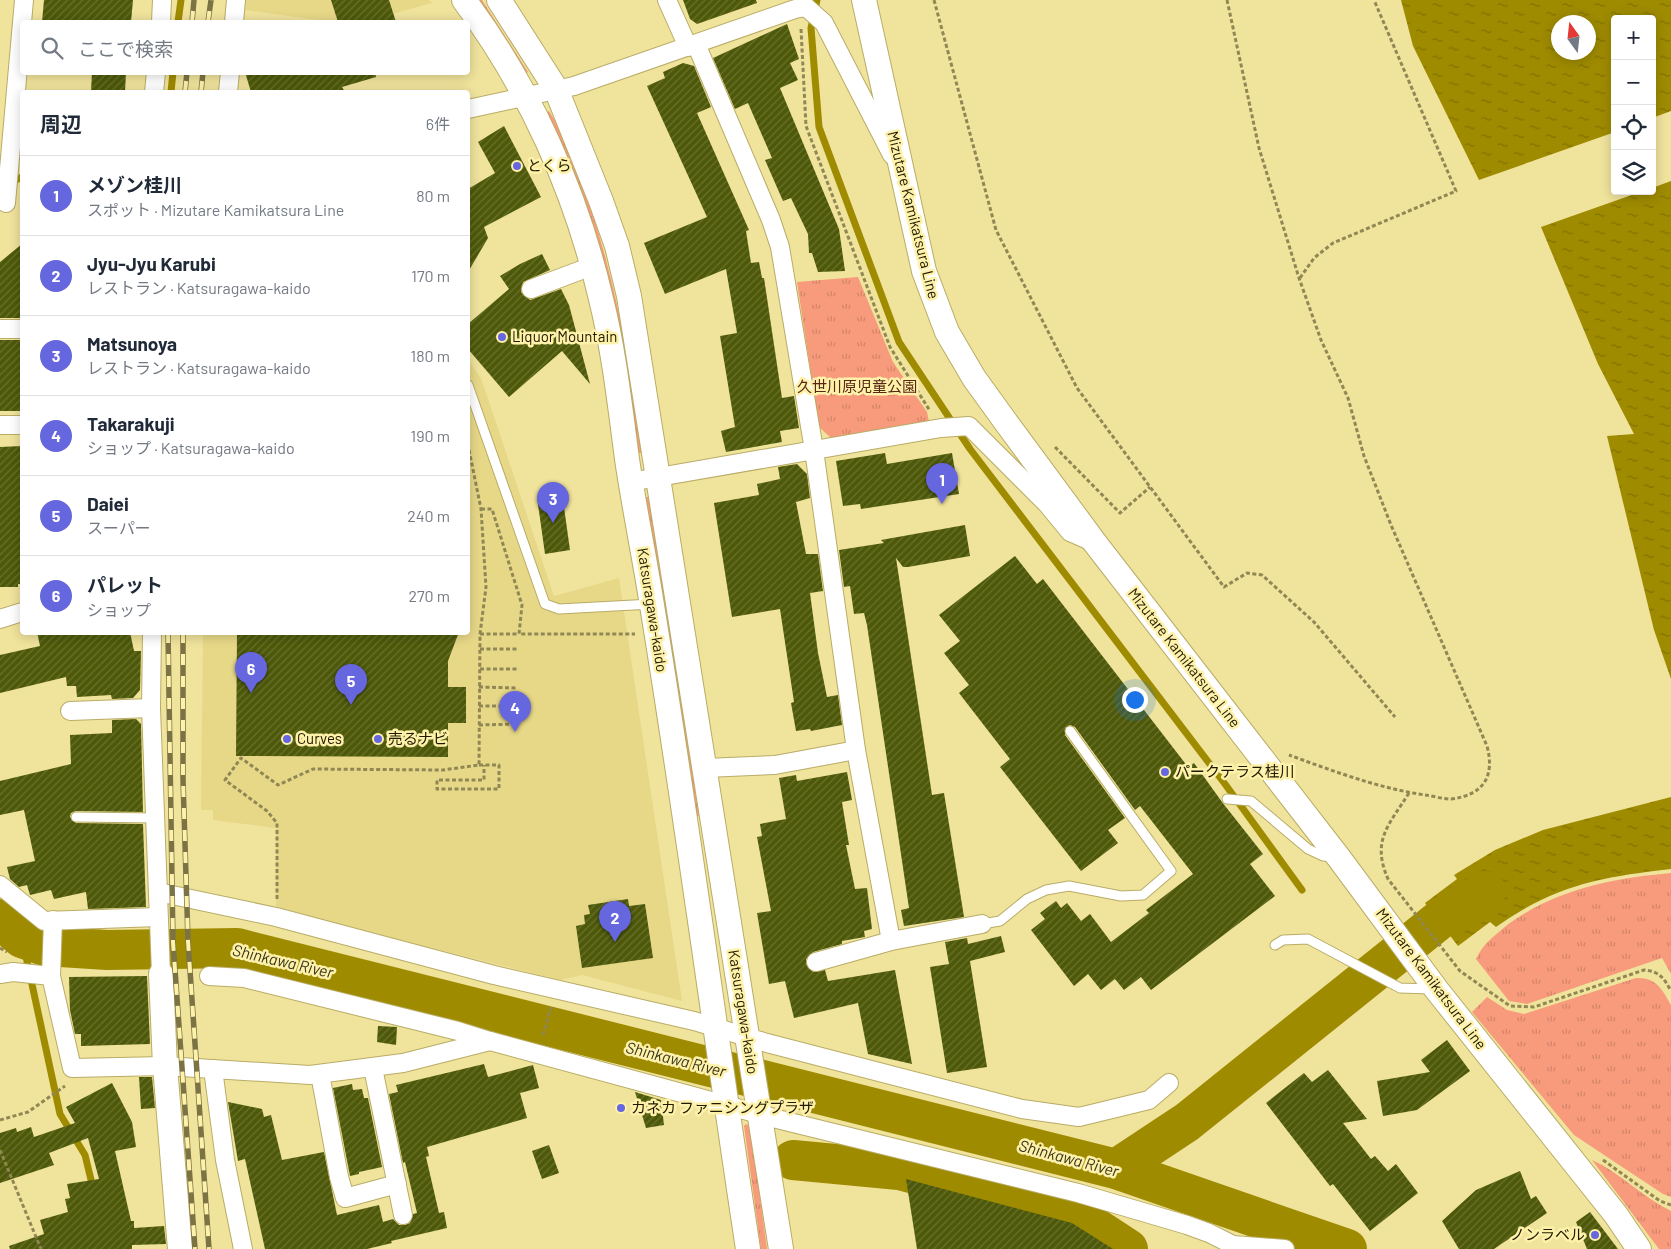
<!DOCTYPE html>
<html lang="ja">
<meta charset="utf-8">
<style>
body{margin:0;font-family:Barlow,"Noto Sans JP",sans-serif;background:#f6f6f7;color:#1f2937}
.controls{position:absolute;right:15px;top:15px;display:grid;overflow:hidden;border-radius:5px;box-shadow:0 2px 12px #0003}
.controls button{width:45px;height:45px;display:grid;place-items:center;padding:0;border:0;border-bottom:1px solid #e0e1e3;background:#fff;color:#1f2937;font:25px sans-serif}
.compass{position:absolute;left:1551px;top:15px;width:45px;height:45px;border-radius:50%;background:#fff;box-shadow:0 2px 12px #0003;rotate:345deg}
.you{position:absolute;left:1134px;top:699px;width:18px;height:18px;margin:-12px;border:4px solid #fff;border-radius:50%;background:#1a73e8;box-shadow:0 0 0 8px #1a73e833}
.badge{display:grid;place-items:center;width:32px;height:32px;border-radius:50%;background:#6666df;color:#fff;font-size:16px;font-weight:700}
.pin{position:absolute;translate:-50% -41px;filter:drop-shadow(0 1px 2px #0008)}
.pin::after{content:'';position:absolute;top:26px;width:18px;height:15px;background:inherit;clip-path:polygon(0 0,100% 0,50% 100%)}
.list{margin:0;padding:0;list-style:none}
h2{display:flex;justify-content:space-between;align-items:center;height:65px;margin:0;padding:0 20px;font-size:21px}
h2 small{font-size:16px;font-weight:400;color:#747a83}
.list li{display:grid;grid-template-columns:32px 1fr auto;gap:15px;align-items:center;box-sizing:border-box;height:80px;padding:0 20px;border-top:1px solid #e0e1e3}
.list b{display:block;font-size:19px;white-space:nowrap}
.list p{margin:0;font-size:16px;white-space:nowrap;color:#747a83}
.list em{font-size:16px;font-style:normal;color:#747a83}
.icon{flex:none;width:28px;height:28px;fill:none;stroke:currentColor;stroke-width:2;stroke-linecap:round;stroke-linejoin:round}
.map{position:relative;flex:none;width:1671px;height:1249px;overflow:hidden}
.search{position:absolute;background:#fff;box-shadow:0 2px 12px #0003;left:20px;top:20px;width:450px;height:55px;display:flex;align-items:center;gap:12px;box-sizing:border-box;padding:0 18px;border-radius:5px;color:#747a83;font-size:19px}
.panel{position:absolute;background:#fff;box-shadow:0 2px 12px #0003;left:20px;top:90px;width:450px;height:545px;border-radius:5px}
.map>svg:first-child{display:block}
.built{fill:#e7d888}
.grass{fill:url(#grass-tufts)}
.water{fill:url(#water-ripples);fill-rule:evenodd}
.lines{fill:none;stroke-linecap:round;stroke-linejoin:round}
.stream{stroke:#9f8b00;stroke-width:7}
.river{stroke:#9f8b00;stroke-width:40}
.building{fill:url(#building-hatch)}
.lane-casing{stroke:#b9ac66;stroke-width:11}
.street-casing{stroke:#b9ac66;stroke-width:20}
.secondary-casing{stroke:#b9ac66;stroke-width:26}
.path{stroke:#908754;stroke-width:3;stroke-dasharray:4 2.5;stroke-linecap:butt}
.lane{stroke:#fff;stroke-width:9}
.street{stroke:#fff;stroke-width:18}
.secondary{stroke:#fff;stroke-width:24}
.rail-casing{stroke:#7c7345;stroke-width:5.5}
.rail{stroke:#fef1a9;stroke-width:4;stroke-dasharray:11;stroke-linecap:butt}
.poi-dot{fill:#6666df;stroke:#fef1a9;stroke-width:2}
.labels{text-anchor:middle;stroke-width:5;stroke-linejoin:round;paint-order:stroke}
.poi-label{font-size:15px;fill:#1f1a00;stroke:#fef1a9;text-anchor:start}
.street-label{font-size:15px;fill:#1f1a00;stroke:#fef1a9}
.park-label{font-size:15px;fill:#572615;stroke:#fef1a9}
.water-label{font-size:16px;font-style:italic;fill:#38341b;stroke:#fef1a9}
</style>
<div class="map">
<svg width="1671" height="1249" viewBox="0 0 1671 1249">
<defs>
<pattern id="grass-tufts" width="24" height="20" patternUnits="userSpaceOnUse" patternTransform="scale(1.25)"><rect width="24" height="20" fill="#f89a7c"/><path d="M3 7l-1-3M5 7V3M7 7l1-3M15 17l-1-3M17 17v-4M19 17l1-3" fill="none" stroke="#d48469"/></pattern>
<pattern id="water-ripples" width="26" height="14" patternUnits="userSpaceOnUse" patternTransform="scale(1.25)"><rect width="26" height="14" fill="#9f8b00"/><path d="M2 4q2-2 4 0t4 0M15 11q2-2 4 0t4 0" fill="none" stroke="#817100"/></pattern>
<pattern id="building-hatch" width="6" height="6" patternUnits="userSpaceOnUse" patternTransform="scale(1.25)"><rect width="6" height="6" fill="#4d5908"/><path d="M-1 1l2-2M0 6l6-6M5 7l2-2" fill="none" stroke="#697132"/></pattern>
</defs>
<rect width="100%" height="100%" fill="#f0e39c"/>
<g class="built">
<polygon points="246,0 429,0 432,3 363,22 331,22 245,10"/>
<polygon points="468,360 481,378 554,596 619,578 682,1001 582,975 560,980 276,909 276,828 213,820 213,810 201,810 203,633 468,632"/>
</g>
<g class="grass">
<polygon points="475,0 482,0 528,72 523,75"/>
<path d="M549,111C564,134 573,161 583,187C615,273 629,362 644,453H637L545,113Z"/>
<polygon points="858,277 893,362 927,412 929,422 831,438 819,427 797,282"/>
<polygon points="643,497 651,497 699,816 693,816"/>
<path d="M1671,873V974L1662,958L1527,1004L1509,1001L1476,959C1483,944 1493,937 1506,926C1553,890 1613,878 1671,873Z"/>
<path d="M1636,978C1656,977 1662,989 1671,1005V1197L1663,1194L1574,1135L1472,1012L1487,997L1507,1010L1524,1014Z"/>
<polygon points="746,1124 750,1126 767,1249 761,1249 744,1126"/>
<path d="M1592,1160C1621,1173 1642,1197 1671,1211V1249H1659Z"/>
</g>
<g class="water">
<path d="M1401,0H1671V111L1652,118V19H1615V132L1479,180L1413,46ZM1558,22H1588V52H1558Z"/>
<polygon points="1671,181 1671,679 1654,630 1607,436 1634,434 1598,364 1541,227 1643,191 1652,191 1652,188"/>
<path d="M1671,797V869C1601,877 1555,885 1496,927L1490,922L1458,946L1425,903L1457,879L1454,875L1495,850L1543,830Z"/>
</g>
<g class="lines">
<g class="stream">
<polyline points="817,0 811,28 819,127 899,342 970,449 1225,784 1302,890"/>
<polyline points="178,22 181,0"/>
<polyline points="171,92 173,72"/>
<polyline points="9,183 22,177"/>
<polyline points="22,938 60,1114 85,1155 93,1188"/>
</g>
<g class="river">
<polyline points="0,919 22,938 45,946 107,950 237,948 1116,1169 1347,1249"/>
<polyline points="793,1160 899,1170 1079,1217 1128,1249"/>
<polyline points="1116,1169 1187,1122 1453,909 1486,891"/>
</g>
</g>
<g class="building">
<polygon points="44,0 133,0 131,22 42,22"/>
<polygon points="331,0 389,0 396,22 338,22"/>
<polygon points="683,0 756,0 757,3 697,24 690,19"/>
<polygon points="787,24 799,59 790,63 798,80 780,88 839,229 845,271 818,272 812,253 809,253 808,234 798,213 791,198 783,201 765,160 772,158 748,103 735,109 713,58"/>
<polygon points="683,63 694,66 711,107 697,113 749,230 746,231 751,263 759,262 762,278 764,278 782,398 794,396 799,428 780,431 782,442 726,452 721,431 735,427 720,336 737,333 726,269 665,294 644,243 707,217 647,86 665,78 663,72"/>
<polygon points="92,72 126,72 125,92 91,92"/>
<polygon points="245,72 375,72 376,77 342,87 345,92 251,92"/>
<polygon points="504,126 541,197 484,227 488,238 468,272 468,189 495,173 478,142"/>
<polygon points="22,244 22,318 0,318 0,262"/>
<polygon points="542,254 550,270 523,282 521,292 530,300 561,289 569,305 590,384 562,351 509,397 468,349 468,324 509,289 500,276 520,264"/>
<rect x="0" y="340" width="22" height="71"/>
<polygon points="22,446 22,584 18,584 18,587 0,587 0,447"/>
<polygon points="885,453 887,464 952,453 959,494 861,509 860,504 843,506 836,461"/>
<polygon points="797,464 807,474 810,498 796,502 806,554 818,554 823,591 810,593 818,653 827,697 838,695 842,725 811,731 810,729 796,731 791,703 794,702 780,609 732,617 714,503 759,495 757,484 780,479 778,467"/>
<polygon points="562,493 570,550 545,554 537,497"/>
<polygon points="965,525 970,556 908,567 903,567 896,558 932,795 944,793 964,917 904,926 901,910 909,908 867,625 864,613 854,614 850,586 844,587 839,550 884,543 881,540"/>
<polygon points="1015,556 1037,584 1043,579 1188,767 1194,763 1222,802 1263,854 1250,864 1275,896 1151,990 1141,977 1124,990 1115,979 1101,990 1088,974 1074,986 1031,930 1045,919 1040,913 1056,901 1061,908 1067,903 1081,921 1090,914 1111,942 1149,913 1146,910 1193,874 1140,806 1135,810 1075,727 1070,725 1065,728 1065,735 1125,818 1108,830 1118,843 1081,871 1000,767 1010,759 959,693 969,685 944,653 960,641 939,615"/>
<polygon points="37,632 130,632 134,651 141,651 140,690 133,698 112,699 111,695 77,697 76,686 67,686 66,677 0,693 0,655 40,646"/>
<polygon points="237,632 459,632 448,661 448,687 466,687 466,723 448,723 448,757 236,756"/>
<polygon points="136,719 141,724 143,812 76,811 71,813 70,817 76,823 143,824 146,907 88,909 86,892 54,899 51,890 30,895 27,885 19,887 10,879 7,867 35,861 24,810 0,815 0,781 71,764 70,735 112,733 112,720"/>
<polygon points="847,772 852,800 842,802 849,845 846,845 855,889 867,888 872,929 864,931 865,937 842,941 842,944 813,952 806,959 806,964 813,972 825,970 828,981 895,970 912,1064 868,1054 858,1003 794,1018 785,981 769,984 757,913 771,911 757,837 762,836 760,824 786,819 779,778 796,775 797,781"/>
<polygon points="628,899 629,906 645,904 653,958 582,968 576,926 585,924 584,915 590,914 588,905"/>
<polygon points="1001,936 1005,952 970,961 987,1067 947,1073 930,967 949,964 945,942 967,938 968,944"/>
<polygon points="147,976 150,1044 81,1046 81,1034 75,1034 70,1010 69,977"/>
<polygon points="378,1026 397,1027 396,1045 377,1042"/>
<polygon points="1447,1040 1470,1071 1417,1110 1383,1116 1377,1081 1430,1072 1421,1060"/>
<polygon points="484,1064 488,1077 533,1065 539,1088 520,1093 527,1118 427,1147 429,1156 426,1157 439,1213 444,1212 447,1228 391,1241 392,1243 367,1249 265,1249 245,1159 238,1161 228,1102 262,1109 264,1117 271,1115 282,1160 324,1152 337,1215 379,1205 383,1222 393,1219 399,1225 405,1225 410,1223 413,1214 417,1213 405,1162 403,1163 389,1094 398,1092 396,1085"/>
<polygon points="1328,1070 1367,1119 1343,1123 1371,1159 1375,1156 1388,1171 1396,1164 1418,1193 1370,1231 1333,1184 1330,1186 1266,1103 1304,1073 1312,1082"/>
<polygon points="139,1077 152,1077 155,1108 141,1109"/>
<polygon points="112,1083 132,1122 136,1147 115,1151 131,1221 134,1221 134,1228 164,1226 166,1244 132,1245 132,1249 10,1249 9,1246 44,1234 40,1220 68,1212 65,1199 70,1198 67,1184 99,1179 88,1138 49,1153 54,1165 0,1183 0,1133 16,1128 17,1132 31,1127 34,1137 75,1123 66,1107"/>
<polygon points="352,1084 353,1090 362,1089 364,1098 368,1098 382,1167 359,1172 359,1174 350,1176 333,1088"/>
<polygon points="635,1092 661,1100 664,1125 646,1128"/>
<polygon points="549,1145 559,1173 542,1179 532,1151"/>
<polygon points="1520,1171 1531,1199 1536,1196 1547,1213 1494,1249 1459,1249 1442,1221 1476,1190"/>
<polygon points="906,1179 1072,1223 1113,1249 917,1249"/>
<polygon points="1590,1212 1618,1249 1587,1249 1576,1222"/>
</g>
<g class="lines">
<g class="lane-casing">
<g id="lane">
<polyline points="468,385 545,604 559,609 652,604"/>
<polyline points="1227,799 1251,801 1308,849 1323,856 1334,857"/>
<polyline points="76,817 155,818"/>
<polyline points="982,924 1000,921 1027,899 1046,890 1069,886 1121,896 1143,895 1171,871 1070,731"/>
<polyline points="1275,945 1283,940 1308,939 1400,988 1431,989"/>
</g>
</g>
<g class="street-casing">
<g id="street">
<polyline points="667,0 688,47"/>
<polyline points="161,22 162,0"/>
<polyline points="234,22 236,0"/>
<polyline points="696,44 771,220 780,247 814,450 856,750 891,941 982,924"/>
<polyline points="154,92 156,72"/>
<polyline points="228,92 230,72"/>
<polyline points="468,109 574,86 795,9 806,7 824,23 892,155"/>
<polyline points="6,203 24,0"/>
<polyline points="531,289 592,266"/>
<polyline points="0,329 22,329"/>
<polyline points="0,425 22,425"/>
<polyline points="630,482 941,428 969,426 1047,504 1070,532 1093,542"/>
<polyline points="0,619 22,612"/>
<polyline points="152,632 151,708 161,974"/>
<polyline points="70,711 151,708"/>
<polyline points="705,768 775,765 856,750"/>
<polyline points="0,885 44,921 158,917"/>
<polyline points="158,892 276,917 494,975 694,1021 767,1043 1022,1109 1079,1117 1149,1100 1169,1083"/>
<polyline points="53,920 51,976 72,1068 165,1066 310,1075 403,1063 490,1041 781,1120 1078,1193 1187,1225 1209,1233 1233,1245 1285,1249"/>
<polyline points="816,962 891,941"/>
<polyline points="0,974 13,972 51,976"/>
<polyline points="209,976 244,978 458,1031 490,1041"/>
<polyline points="373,1068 403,1215"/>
<polyline points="213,1069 225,1160 243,1249"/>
<polyline points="320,1074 339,1177 345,1198 397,1184"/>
</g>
</g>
<g class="secondary-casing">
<g id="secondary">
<path d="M464,0C530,88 576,192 601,299C614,351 620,406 627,459C633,500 641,540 648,581C685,803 714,1026 748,1249"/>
<polyline points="499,0 556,89 601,201 617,246 629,296 781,1249"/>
<polyline points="864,0 924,271 947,332 974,378 1005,421 1095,543 1339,858 1436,989 1616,1215 1639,1249"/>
<polyline points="161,974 165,1066 180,1249"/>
</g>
</g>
<g class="path">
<polyline points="934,0 996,230 1077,388 1224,587 1247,573 1262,575 1314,622 1395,717"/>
<path d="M1227,0L1259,148L1299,278L1321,340L1348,398L1364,456L1391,525L1487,746C1495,776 1484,795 1451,799C1443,799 1433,796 1425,795C1378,788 1333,771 1289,755"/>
<polyline points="801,29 806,126 890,347 930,411"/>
<polyline points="1300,278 1314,258 1333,243 1456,191 1374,0"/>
<polyline points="1055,447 1120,513 1150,487"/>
<polyline points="481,509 492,509 522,605 519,634 635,634"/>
<polyline points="480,634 519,634"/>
<polyline points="480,649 519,649"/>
<polyline points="480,669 518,669"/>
<polyline points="479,687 518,688"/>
<polyline points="479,706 518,706"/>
<polyline points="479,725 518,724"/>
<polyline points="479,765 499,765 499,789 437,789 437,780 484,780 484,765"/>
<path d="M1409,793C1389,825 1371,840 1388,879L1460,971L1510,1006L1534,1007L1644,970C1659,971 1664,978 1671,991"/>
<polyline points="277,899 277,823 267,811 225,780 241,758 278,785 313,769 443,770 479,765 480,634 486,587 481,509 468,445"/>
<polyline points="0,948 7,952"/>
<polyline points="543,1035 551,1007"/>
<polyline points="0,1120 28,1112 65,1086"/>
<polyline points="0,1150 41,1249"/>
<polyline points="1603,1160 1660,1201 1671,1205"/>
</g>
<use href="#lane" class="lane"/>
<use href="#street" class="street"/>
<use href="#secondary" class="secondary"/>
<g class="rail-casing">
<g id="rail">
<polyline points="192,22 194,0"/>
<polyline points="208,22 211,0"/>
<polyline points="185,92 187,72"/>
<polyline points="201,92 203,72"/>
<polyline points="168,632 173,942 195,1249"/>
<polyline points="183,632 183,779 188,941 209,1249"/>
</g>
</g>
<use href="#rail" class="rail"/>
</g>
<g class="poi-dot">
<circle cx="517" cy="166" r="5"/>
<circle cx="502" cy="337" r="5"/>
<circle cx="287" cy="739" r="5"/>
<circle cx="378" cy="739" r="5"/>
<circle cx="1165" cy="772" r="5"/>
<circle cx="621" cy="1108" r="5"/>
<circle cx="1595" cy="1235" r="5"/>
</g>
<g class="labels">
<g class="poi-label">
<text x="527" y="171">とくら</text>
<text x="512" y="342">Liquor Mountain</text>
<text x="297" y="744">Curves</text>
<text x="388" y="744">売るナビ</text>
<text x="1175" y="777">パークテラス桂川</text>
<text x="631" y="1113">カネカ ファニシングプラザ</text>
<text x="1585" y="1240" text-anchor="end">ノンラベル</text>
</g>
<g class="street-label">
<text transform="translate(913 215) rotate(76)" y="5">Mizutare Kamikatsura Line</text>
<text transform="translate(652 610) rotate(81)" y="5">Katsuragawa-kaido</text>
<text transform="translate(1184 658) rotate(52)" y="5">Mizutare Kamikatsura Line</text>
<text transform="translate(1431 979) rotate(53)" y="5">Mizutare Kamikatsura Line</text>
<text transform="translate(743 1012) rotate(81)" y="5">Katsuragawa-kaido</text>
</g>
<g class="park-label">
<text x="857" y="392">久世川原児童公園</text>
</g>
<g class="water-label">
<text transform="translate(283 961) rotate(13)" y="6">Shinkawa River</text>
<text transform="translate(676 1059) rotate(14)" y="6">Shinkawa River</text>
<text transform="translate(1069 1158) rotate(15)" y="6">Shinkawa River</text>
</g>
</g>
</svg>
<div class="controls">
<button>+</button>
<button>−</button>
<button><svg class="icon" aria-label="locate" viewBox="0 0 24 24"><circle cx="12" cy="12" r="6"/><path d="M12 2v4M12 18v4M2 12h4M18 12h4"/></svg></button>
<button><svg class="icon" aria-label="layers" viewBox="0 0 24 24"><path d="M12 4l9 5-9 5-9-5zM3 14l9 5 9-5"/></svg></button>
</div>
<svg class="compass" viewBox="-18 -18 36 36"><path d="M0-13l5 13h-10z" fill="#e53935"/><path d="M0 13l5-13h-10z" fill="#747a83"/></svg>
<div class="you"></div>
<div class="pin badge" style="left:942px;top:504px">1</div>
<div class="pin badge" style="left:615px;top:942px">2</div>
<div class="pin badge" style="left:553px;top:523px">3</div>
<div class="pin badge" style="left:515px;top:732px">4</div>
<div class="pin badge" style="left:351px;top:705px">5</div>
<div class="pin badge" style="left:251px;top:693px">6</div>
<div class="search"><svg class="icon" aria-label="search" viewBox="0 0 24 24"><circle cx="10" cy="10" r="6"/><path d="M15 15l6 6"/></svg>ここで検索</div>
<section class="panel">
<h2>周辺<small>6件</small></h2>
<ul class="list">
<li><span class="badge">1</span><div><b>メゾン桂川</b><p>スポット · Mizutare Kamikatsura Line</p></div><em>80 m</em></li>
<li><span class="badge">2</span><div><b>Jyu-Jyu Karubi</b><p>レストラン · Katsuragawa-kaido</p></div><em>170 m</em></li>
<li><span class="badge">3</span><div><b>Matsunoya</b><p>レストラン · Katsuragawa-kaido</p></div><em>180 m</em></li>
<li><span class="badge">4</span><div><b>Takarakuji</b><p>ショップ · Katsuragawa-kaido</p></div><em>190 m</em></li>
<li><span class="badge">5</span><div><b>Daiei</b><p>スーパー</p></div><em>240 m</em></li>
<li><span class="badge">6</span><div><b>パレット</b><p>ショップ</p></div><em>270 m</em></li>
</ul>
</section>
</div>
